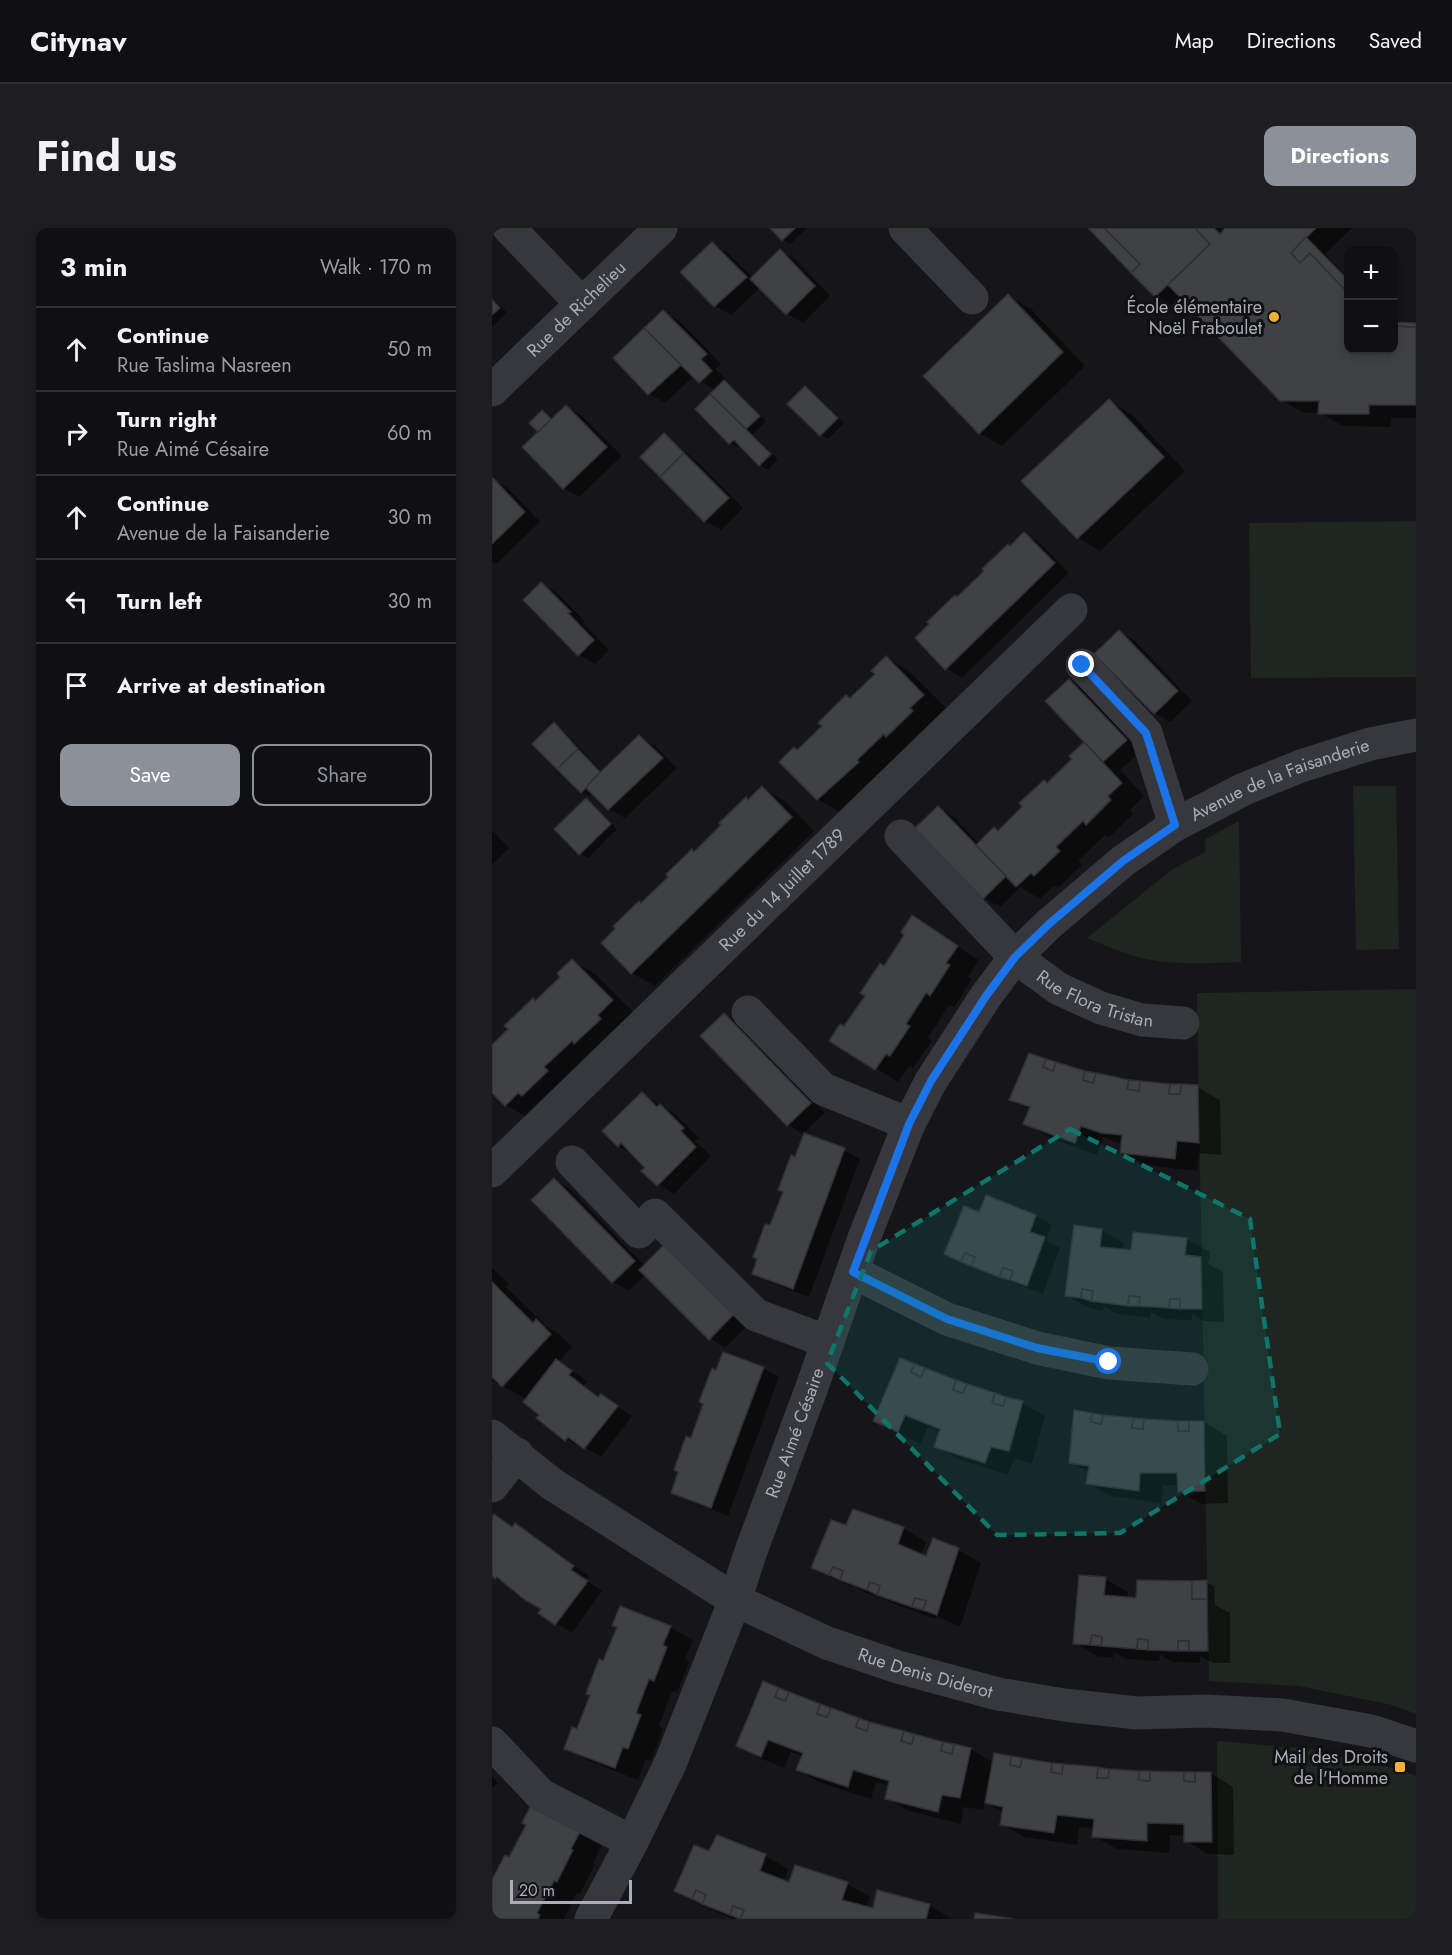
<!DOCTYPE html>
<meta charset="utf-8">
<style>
body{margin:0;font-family:Jost,sans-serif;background:#1e1e20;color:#f1f3f6}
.controls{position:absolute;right:18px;top:18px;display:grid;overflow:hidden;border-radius:12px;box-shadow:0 3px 9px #0003}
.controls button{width:54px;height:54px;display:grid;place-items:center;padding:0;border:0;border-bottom:2px solid #303032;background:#101012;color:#f1f3f6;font:30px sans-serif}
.scale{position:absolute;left:18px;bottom:15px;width:122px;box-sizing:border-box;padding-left:6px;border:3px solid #a8adb8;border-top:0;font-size:16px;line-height:21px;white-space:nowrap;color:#a8adb8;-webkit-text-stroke:4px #111113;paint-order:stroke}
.stop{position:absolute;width:18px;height:18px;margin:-14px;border:4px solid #1a73e8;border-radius:50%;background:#fff}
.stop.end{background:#1a73e8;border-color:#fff;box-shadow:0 2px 6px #0008}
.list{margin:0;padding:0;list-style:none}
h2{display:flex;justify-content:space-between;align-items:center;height:78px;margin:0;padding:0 24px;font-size:26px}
h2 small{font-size:20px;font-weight:400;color:#9c9d9f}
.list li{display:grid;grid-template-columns:39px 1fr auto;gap:18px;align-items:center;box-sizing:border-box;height:84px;padding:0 24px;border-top:2px solid #303032}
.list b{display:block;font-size:22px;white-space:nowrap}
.list p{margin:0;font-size:20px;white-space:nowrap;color:#9c9d9f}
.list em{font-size:20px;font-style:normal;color:#9c9d9f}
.actions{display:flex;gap:12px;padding:18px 24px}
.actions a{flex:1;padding:14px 0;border:2px solid #8c9099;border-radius:12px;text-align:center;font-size:21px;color:#8c9099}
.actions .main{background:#8c9099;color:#fff}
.icon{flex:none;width:33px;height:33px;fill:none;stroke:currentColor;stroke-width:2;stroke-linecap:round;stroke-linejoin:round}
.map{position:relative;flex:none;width:924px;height:1691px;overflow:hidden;border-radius:12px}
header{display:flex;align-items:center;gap:36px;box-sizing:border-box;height:84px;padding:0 30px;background:#101012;border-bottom:2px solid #303032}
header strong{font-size:28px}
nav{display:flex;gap:33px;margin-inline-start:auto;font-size:21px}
.intro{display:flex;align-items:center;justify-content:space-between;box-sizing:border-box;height:144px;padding:0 36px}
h1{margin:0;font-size:42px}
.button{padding:15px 27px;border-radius:12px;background:#8c9099;color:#fff;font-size:21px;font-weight:700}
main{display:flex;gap:36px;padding:0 36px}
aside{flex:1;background:#101012;border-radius:12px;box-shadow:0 3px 9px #0003}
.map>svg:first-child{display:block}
.green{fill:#1e261f}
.shadow{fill:#0007}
.building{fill:#404145;stroke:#303034;stroke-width:1.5}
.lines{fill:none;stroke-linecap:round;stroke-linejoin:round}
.minor{stroke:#37383d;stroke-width:33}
.route{stroke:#1a73e8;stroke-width:8}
.marked{fill:#0f766e;fill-opacity:0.2;stroke:#0f766e;stroke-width:4.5;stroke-dasharray:12 8;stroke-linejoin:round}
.poi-dot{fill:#f2b134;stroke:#111113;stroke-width:2}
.labels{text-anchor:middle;stroke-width:6;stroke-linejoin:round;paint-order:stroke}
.poi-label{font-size:18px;fill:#a8adb8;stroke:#111113;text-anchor:end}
.street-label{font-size:18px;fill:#a8adb8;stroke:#111113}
</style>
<header>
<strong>Citynav</strong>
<nav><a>Map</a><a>Directions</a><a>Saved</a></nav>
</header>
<div class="intro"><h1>Find us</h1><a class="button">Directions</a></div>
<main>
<aside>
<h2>3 min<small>Walk · 170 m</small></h2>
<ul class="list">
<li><svg class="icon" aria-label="ahead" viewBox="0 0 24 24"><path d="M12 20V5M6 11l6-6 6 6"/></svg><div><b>Continue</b><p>Rue Taslima Nasreen</p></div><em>50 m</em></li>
<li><svg class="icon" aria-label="right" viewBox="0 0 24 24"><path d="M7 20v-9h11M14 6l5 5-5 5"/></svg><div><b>Turn right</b><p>Rue Aimé Césaire</p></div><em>60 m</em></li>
<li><svg class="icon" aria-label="ahead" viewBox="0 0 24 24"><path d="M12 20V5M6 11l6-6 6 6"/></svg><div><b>Continue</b><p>Avenue de la Faisanderie</p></div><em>30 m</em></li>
<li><svg class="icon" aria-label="left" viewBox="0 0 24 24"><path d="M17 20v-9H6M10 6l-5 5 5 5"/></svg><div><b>Turn left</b></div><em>30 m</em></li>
<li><svg class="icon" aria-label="arrive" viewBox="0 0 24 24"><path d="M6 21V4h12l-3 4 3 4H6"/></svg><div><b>Arrive at destination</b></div></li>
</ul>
<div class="actions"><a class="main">Save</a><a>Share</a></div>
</aside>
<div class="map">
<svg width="924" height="1691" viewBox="0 0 924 1691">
<rect width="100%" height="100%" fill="#161618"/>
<g class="green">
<polygon points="924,293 924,449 759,450 757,295"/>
<polygon points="861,558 904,558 907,721 864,722"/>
<path d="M747,593L749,734C721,735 693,737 665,733C641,730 617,719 595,710L681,641L713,624L714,611Z"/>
<polygon points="924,761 924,1486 900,1477 807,1458 717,1453 705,765"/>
<polygon points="725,1513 818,1521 909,1542 924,1548 924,1691 726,1691"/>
</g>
<g class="shadow">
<polygon points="280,0 315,0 298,16 291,12"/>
<polygon points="598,0 731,0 733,2 735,0 860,0 833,26 856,51 856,122 902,122 902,96 924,97 924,190 899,190 899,199 851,198 828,185 812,185 789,172 694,74 687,81 664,68"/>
<polygon points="221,16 236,25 261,50 288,23 304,32 338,68 311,95 295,86 268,60 239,87 223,78 191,44"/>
<polygon points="516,68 539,81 593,138 510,218 487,205"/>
<polygon points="0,69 15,85 0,99"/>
<polygon points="171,84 187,93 229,136 223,141 235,152 233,154 240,159 274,193 261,207 286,231 276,242 268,237 248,217 246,220 238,215 205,181 224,163 202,148 173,175 157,166"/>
<polygon points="314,160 321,164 352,195 336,211 329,207"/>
<polygon points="617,173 639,186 693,243 608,323 586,310"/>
<polygon points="74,179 90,188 130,228 87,269 71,260 49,203 51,184 61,191"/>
<polygon points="173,207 208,236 251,280 229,302 213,293"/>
<polygon points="2,252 17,261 48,294 4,336 0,334 0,253"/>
<polygon points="533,306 548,315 577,345 470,450 454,440 465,371"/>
<polygon points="49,356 65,365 93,393 91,395 117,422 103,436 87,427"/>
<polygon points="627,404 643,413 700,473 678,494 663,485"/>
<polygon points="394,430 417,443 454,480 348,584 325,571 306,523 385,446"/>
<polygon points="577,453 593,462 650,522 628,542 652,568 638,582 641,586 617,609 613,607 586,633 590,637 566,660 562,658 548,671 528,659 508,679 492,670 446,580 462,589 487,616 507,604 582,531 579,528 594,514"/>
<polygon points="62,496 70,501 111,545 148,509 163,518 185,540 133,590 117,581 101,564 97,568 90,564"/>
<polygon points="270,560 293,573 322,603 163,758 140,745 150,677"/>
<polygon points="94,572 102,577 125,601 96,630 88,625"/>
<polygon points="0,602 17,620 0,637"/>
<polygon points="420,689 487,732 476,749 480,751 462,780 457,777 436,810 440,813 421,840 417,838 406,854 339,812 353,800 393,739 415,706"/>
<polygon points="80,732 103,746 143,786 36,890 14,877 0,863 0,819 70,749"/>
<polygon points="232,786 248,796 333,885 311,906 296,897"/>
<polygon points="593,844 637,854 705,859 728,872 729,927 707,925 705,943 653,937 630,924 631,917 611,909 605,927 556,909 533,895 538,882 519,871"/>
<polygon points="150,866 184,887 207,910 203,913 219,928 182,966 166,956 155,940 142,927 126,918"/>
<polygon points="352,922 368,931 317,1069 277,1054 262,1045 304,931"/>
<polygon points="62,951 78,961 153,1038 257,1096 233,1120 218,1110 153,1047 137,1063 121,1054"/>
<polygon points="495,969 544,988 560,997 554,1012 568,1020 551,1066 486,1041 454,1026 488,986"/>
<polygon points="609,1002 632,1015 631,1023 641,1024 695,1011 718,1024 716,1036 731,1044 732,1094 712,1093 700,1086 700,1092 671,1091 659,1084 658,1090 623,1085 612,1078 611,1083 597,1080 574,1067"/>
<polygon points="0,1040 17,1056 14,1059 52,1096 51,1097 67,1106 80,1119 67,1134 95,1153 92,1158 108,1169 109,1168 140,1188 109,1229 91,1218 90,1220 74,1211 35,1171 0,1153"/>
<polygon points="271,1140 287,1149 236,1288 196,1273 180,1264 225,1143"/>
<polygon points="432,1142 530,1175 553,1188 540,1235 522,1231 516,1247 466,1231 444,1218 449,1204 436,1199 429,1216 383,1193"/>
<polygon points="640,1191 712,1194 735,1208 736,1275 710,1276 687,1263 687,1257 671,1257 669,1275 618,1268 596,1255 598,1245 578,1234"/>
<polygon points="3,1288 22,1300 23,1297 39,1306 97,1348 94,1352 110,1363 80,1405 48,1385 51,1381 17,1357 0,1348 0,1292"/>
<polygon points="355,1299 411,1300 434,1314 429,1327 435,1329 466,1322 489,1335 468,1399 444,1388 443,1391 372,1364 361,1358 360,1359 344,1352 321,1339"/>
<polygon points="613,1351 636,1364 635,1370 645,1371 714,1354 722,1358 723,1377 738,1385 738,1435 721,1435 708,1428 708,1435 680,1434 668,1427 667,1433 634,1431 622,1424 621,1430 605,1428 583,1415"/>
<polygon points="122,1397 178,1399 201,1412 193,1431 197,1434 185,1465 180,1463 167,1498 171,1501 159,1533 154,1531 146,1552 97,1533 74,1520 86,1503 126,1400"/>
<polygon points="376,1494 479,1521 502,1535 530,1532 618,1543 718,1545 741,1559 742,1627 716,1626 694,1613 694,1608 678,1607 677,1625 625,1621 602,1608 603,1601 587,1599 585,1617 532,1609 509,1596 511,1584 493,1574 491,1582 472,1579 469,1596 417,1583 394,1570 398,1558 384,1554 379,1571 329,1555 306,1542 311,1528 299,1524 292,1540 268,1530 246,1517"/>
<polygon points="0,1548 6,1555 0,1560"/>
<polygon points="40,1579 110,1617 101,1635 103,1636 88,1666 85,1665 72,1691 0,1691 0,1655 18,1631 36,1597"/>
<polygon points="225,1609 274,1628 296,1641 292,1654 298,1656 355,1656 378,1669 374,1680 382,1682 437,1677 460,1691 241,1691 206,1676 184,1663 218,1625"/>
</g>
<g class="building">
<polygon points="278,0 303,0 290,13"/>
<polygon points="596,0 612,0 648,36 639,45"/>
<polygon points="612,0 703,0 718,16 663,69 639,45 648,36"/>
<polygon points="703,0 722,0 728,6 733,0 824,0 799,25 808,35 818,25 856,65 856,122 902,122 902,98 924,99 924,177 877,177 877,186 826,186 827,173 788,173 676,57 718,16"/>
<polygon points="814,9 856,52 856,65 818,25 808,35 799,25"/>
<polygon points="220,14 255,49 222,79 188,44"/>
<polygon points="288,21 323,58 294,87 258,51"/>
<polygon points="516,66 571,124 487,206 431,148"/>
<polygon points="0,71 8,80 0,87"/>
<polygon points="171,82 215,126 209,131 220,143 207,155 152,100"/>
<polygon points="902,94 924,95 924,99 902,98"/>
<polygon points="152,100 189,137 156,167 121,130"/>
<polygon points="232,152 268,188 254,201 218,166"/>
<polygon points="313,158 346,190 328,208 295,176"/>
<polygon points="218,166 279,226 267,238 242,212 237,216 203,181"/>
<polygon points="617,171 672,229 585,311 529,253"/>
<polygon points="74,177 115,219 71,261 30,219"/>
<polygon points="50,182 59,191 46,204 37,195"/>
<polygon points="172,205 192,225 168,249 148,229"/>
<polygon points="192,225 237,270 212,294 168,249"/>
<polygon points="1,250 33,284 0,316 0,251"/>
<polygon points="532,304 563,335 453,442 423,410 437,396 435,394 463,367 465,369 492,343 490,341 516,316 518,318"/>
<polygon points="49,354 79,384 76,385 102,412 86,428 31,372"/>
<polygon points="627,402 686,463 662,486 602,426"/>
<polygon points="394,428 432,467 418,480 421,483 394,509 392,506 365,532 367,534 325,572 287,534 302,519 305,522 330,498 326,495 354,467 358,470 383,446 379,443"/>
<polygon points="577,451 635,512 611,534 553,473"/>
<polygon points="62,494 86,521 65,541 40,516"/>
<polygon points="147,507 171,530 116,582 93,559"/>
<polygon points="592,514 630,555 616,568 619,572 594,597 591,593 564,619 568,623 542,648 539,645 524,659 484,617 502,599 506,603 530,579 527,575 552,552 555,555 580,531 577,528"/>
<polygon points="86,521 108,544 89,565 65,541"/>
<polygon points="270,558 300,589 139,746 109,715 123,701 121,698 147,673 149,675 176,649 174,646 200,621 202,624 229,597 227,595 254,569 256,572"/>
<polygon points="94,570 119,596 87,627 62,601"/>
<polygon points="446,578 514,648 491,671 422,601"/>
<polygon points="420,687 466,718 454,735 458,737 438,768 434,765 414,796 418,798 398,828 394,826 383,842 337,813 348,796 352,798 373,768 368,765 388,735 392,738 412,707 409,704"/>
<polygon points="80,731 121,772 106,787 109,791 82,816 80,813 52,839 56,843 30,868 26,865 13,878 0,865 0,817 16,801 12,798 41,770 43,773 68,749 65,745"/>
<polygon points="232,785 319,875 295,898 208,808"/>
<polygon points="537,825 554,831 551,839 561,843 564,834 593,843 591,852 601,855 604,845 637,852 635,861 647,863 648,853 678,856 677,866 688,866 689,856 706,857 707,915 685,913 683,931 628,925 630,907 609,905 589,898 583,915 531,896 538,879 517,872"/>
<polygon points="554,831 564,834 561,843 551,839"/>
<polygon points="593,843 604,845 601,855 591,852"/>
<polygon points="637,852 648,853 647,863 635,861"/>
<polygon points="678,856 689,856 688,866 677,866"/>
<polygon points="150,864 165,879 168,876 192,900 189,903 204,919 165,958 149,943 153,940 129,915 126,919 110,903"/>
<polygon points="312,905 353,920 301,1061 260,1046 265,1031 261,1029 273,996 278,997 291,964 286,962 299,927 303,929"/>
<polygon points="62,950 143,1033 120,1055 39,972"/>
<polygon points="494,967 544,987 538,1004 553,1009 535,1058 518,1052 521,1043 511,1040 507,1049 479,1038 483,1029 473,1025 469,1034 452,1026 472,978 487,984"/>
<polygon points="582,997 610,1001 608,1019 639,1022 641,1004 695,1010 693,1027 709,1029 710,1081 688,1081 688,1071 678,1071 677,1080 647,1078 648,1069 637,1068 636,1078 599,1073 601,1063 590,1061 589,1070 573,1068"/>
<polygon points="172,1017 242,1086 217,1112 147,1042"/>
<polygon points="473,1025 483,1029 479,1038 469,1034"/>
<polygon points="511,1040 521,1043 518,1052 507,1049"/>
<polygon points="0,1054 41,1095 44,1091 59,1106 10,1159 0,1149"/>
<polygon points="590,1061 601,1063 599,1073 589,1070"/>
<polygon points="637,1068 648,1069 647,1078 636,1078"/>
<polygon points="678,1071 688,1071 688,1081 677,1080"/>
<polygon points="231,1124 272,1139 219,1280 179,1265 186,1244 182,1242 194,1208 199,1210 211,1176 207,1174 220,1140 224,1142"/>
<polygon points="408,1130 423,1136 419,1144 429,1149 433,1140 464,1152 461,1162 471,1165 475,1156 503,1165 500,1175 511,1178 514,1169 531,1173 517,1223 499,1219 493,1235 442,1219 448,1201 413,1187 406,1204 381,1193"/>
<polygon points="64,1131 80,1143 77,1147 106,1169 109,1166 126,1178 92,1221 76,1209 73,1213 44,1190 47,1187 31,1174"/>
<polygon points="423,1136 433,1140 429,1149 419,1144"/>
<polygon points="464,1152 475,1156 471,1165 461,1162"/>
<polygon points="503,1165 514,1169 511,1178 500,1175"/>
<polygon points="582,1182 600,1185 599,1194 609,1196 611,1187 641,1190 640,1200 651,1201 652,1191 686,1193 686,1203 697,1203 697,1193 712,1193 713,1263 686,1264 685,1245 648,1245 647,1263 594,1256 597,1238 577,1235"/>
<polygon points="600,1185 611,1187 609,1196 599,1194"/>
<polygon points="641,1190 652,1191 651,1201 640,1200"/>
<rect x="686" y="1193" width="11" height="10"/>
<polygon points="361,1281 412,1299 406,1316 434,1328 441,1310 467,1320 445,1387 431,1382 434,1373 423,1370 420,1379 385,1367 388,1358 378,1354 375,1362 348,1352 351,1343 341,1339 337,1347 319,1340 339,1292 354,1297"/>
<polygon points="2,1286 20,1299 23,1295 82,1338 79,1342 96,1353 63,1397 46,1385 49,1381 33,1372 5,1349 3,1351 0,1348 0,1290"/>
<polygon points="341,1339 351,1343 348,1352 337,1347"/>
<polygon points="587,1347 614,1349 612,1367 644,1370 645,1352 700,1353 700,1371 715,1371 716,1423 697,1423 697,1413 686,1413 686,1423 656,1422 656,1412 646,1411 645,1421 609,1418 610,1409 600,1407 598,1417 581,1416"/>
<polygon points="715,1352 715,1371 700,1371 700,1353"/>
<polygon points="378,1354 388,1358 385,1367 375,1362"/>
<polygon points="423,1370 434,1373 431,1382 420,1379"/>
<polygon points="128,1378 179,1398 171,1417 175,1419 162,1453 157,1451 144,1485 149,1487 136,1521 131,1519 123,1540 72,1521 80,1499 85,1501 98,1467 94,1466 107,1431 111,1433 125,1399 120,1398"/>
<polygon points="600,1407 610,1409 609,1418 598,1417"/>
<polygon points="646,1411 656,1412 656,1422 645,1421"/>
<rect x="686" y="1413" width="11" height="10"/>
<polygon points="271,1453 287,1460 283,1469 293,1473 297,1464 328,1476 325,1486 335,1489 339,1480 367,1490 364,1499 375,1503 377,1494 412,1503 409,1513 420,1516 422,1506 451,1514 449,1523 460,1526 462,1516 479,1520 468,1570 450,1567 446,1584 393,1571 397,1553 361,1542 356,1559 304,1542 311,1525 276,1512 269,1529 244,1518"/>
<polygon points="287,1460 297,1464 293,1473 283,1469"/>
<polygon points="328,1476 339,1480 335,1489 325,1486"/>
<polygon points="367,1490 377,1494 375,1503 364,1499"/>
<polygon points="412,1503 422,1506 420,1516 409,1513"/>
<polygon points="451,1514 462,1516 460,1526 449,1523"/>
<polygon points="502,1525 519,1528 518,1537 528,1539 530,1530 560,1535 559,1544 570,1546 571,1536 606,1539 605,1550 616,1550 617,1541 647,1543 647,1552 658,1553 658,1543 692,1544 692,1553 703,1554 703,1544 719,1544 720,1614 692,1614 692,1596 655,1595 655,1613 600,1609 602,1591 565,1587 562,1605 508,1597 511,1579 493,1575"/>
<polygon points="519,1528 530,1530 528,1539 518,1537"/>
<polygon points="560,1535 571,1536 570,1546 559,1544"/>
<polygon points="606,1539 617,1541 616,1550 605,1550"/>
<polygon points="647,1543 658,1543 658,1553 647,1552"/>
<polygon points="692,1544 703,1544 703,1554 692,1553"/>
<polygon points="39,1577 89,1602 79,1621 81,1622 65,1654 62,1653 45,1685 48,1687 46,1691 0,1691 0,1652 13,1627 17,1629 34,1597 30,1595"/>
<polygon points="225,1607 274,1626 268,1643 297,1654 303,1637 356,1654 350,1672 381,1680 385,1662 438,1676 434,1691 248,1691 252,1682 241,1678 238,1687 210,1676 214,1667 204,1662 200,1671 182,1663 202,1617 217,1623"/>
<polygon points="204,1662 214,1667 210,1676 200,1671"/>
<polygon points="241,1678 252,1682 248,1691 238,1687"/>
<polygon points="483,1685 510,1689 522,1691 482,1691"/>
</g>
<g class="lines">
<g class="minor">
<polyline points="17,0 90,76"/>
<polyline points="413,0 480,70"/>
<path id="s1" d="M0,162L169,0"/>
<polyline points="590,437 654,505 683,597"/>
<path id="s2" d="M409,608L523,729L567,761L609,780L650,792L691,795"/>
<polyline points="256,784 331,861 417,896"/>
<polyline points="80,934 147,1004 163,987 264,1087 336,1114"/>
<path id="s3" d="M0,943L579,382"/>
<polyline points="361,1044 455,1091 545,1120 617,1135 700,1141"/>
<path id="s4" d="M0,1208L60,1256L243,1372L335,1415L406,1439L506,1466L572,1477L645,1485L714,1483L791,1487L879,1503L924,1518"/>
<polyline points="0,1258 25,1226"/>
<polyline points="0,1515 49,1567 140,1614"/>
<path id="s5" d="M99,1691L140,1614L178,1536L243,1372L259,1323L320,1159L372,1010L417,896L439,853L494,768L523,729L557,696L631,633L683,597L752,561L809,538L878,516L924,507"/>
</g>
</g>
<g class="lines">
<polyline class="route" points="590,437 654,505 683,597 631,633 557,696 523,729 494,768 439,853 417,896 361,1044 455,1091 545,1120 617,1134"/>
</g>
<path class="marked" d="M578,901L758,991L788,1206L628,1305L505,1307L335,1135L379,1023Z"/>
<g class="poi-dot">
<circle cx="782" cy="89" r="6"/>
<rect x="902" y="1533" width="12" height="12" rx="3"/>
</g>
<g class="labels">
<g class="poi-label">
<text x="770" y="85">École élémentaire<tspan x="770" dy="21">Noël Fraboulet</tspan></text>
<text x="896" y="1535">Mail des Droits<tspan x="896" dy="21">de l'Homme</tspan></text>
</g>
<g class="street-label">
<text dy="6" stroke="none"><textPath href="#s1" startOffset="117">Rue de Richelieu</textPath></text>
<text dy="6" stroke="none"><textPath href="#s5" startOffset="1378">Avenue de la Faisanderie</textPath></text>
<text dy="6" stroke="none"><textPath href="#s3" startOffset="404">Rue du 14 Juillet 1789</textPath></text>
<text dy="6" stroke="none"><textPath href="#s2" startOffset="258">Rue Flora Tristan</textPath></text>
<text dy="6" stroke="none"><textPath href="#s5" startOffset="528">Rue Aimé Césaire</textPath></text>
<text dy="6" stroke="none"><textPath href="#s4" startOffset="498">Rue Denis Diderot</textPath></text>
</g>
</g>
</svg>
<div class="controls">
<button>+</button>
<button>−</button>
</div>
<div class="scale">20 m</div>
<div class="stop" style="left:617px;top:1134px"></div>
<div class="stop end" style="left:590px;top:437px"></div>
</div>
</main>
